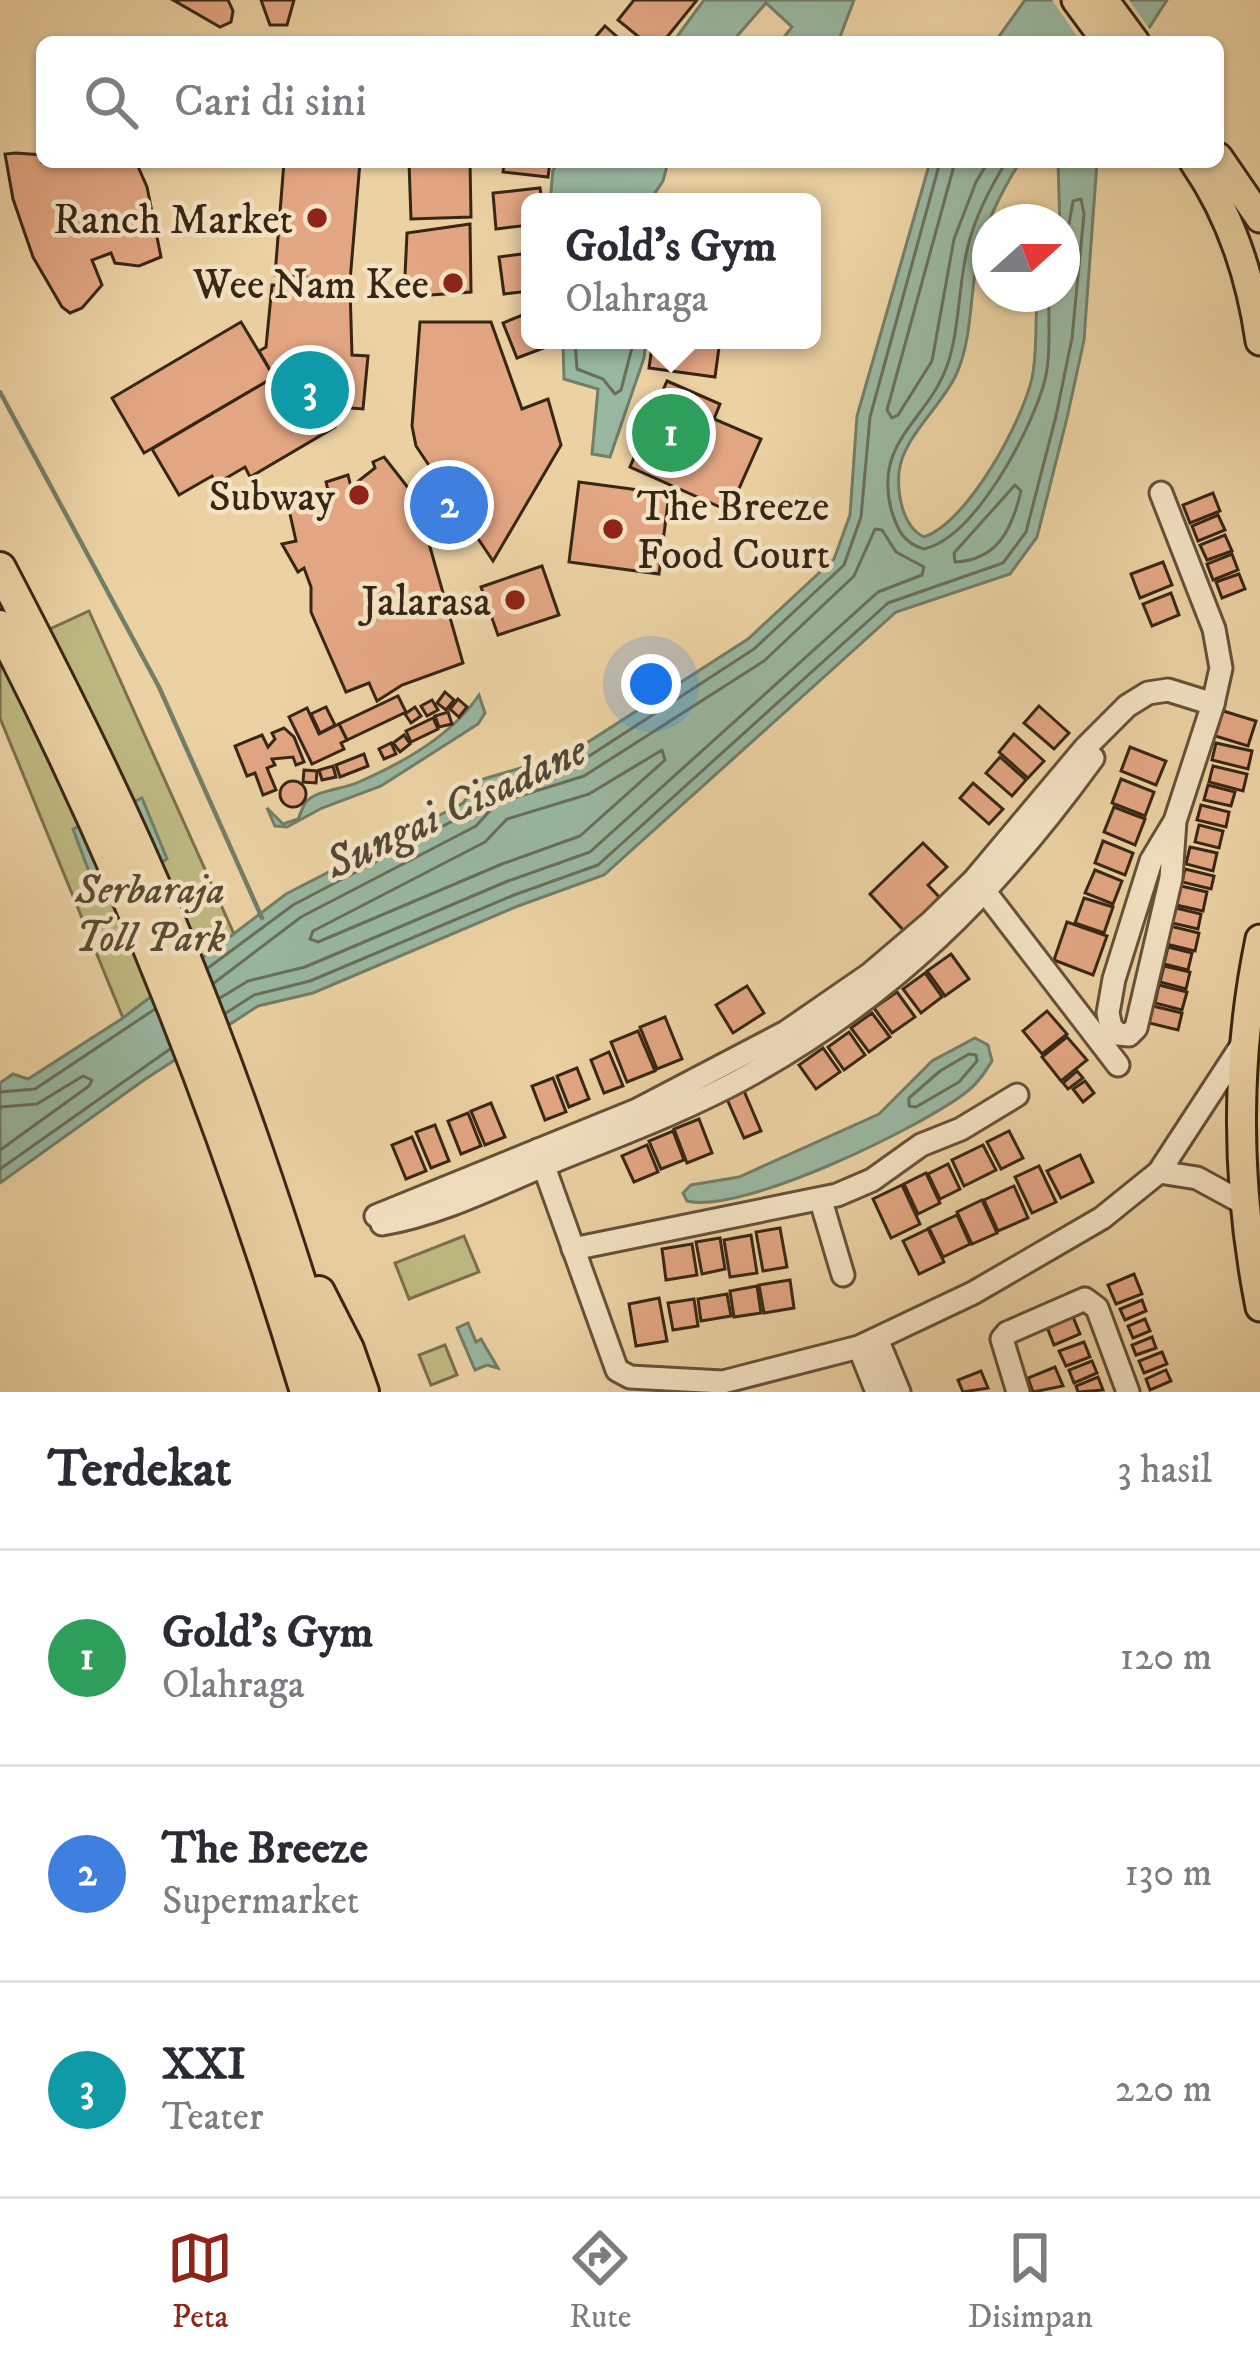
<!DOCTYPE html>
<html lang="id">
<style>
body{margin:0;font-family:"IM FELL DW Pica",serif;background:#f2f2f3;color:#2b2b33}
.compass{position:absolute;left:972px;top:204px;width:108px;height:108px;border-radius:50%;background:#fff;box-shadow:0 3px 9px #0004;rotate:69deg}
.you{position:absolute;left:651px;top:684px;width:42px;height:42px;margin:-30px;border:9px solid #fff;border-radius:50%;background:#1a73e8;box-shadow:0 0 0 18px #1a73e833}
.badge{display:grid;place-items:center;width:78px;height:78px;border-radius:50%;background:#8f2418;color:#fff;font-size:39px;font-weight:700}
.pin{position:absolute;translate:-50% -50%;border:6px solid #fff;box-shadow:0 3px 12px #0006}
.popup{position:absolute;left:521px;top:193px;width:300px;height:156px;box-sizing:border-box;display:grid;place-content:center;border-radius:18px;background:#fff;filter:drop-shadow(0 3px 9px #0005);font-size:39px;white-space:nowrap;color:#7c7c81}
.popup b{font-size:45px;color:#2b2b33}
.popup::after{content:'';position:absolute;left:50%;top:100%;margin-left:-24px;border:24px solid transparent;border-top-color:#fff}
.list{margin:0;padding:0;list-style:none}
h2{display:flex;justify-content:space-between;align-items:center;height:156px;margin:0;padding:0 48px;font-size:51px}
h2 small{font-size:39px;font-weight:400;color:#7c7c81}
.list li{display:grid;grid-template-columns:78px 1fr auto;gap:36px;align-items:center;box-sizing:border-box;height:216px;padding:0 48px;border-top:3px solid #e1e1e2}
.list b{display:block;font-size:45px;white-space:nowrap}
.list p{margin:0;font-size:39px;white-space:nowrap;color:#7c7c81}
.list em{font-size:39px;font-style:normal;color:#7c7c81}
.icon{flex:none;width:66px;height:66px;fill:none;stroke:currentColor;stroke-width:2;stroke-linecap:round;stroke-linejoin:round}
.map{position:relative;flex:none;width:1260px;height:1392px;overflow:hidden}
.search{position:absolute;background:#fff;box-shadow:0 3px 9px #0004;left:36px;right:36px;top:36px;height:132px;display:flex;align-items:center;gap:30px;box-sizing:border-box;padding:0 42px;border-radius:18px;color:#7c7c81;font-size:45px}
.sheet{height:804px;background:#fff}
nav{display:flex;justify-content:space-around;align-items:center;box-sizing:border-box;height:168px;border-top:3px solid #e1e1e2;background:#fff;font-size:33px;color:#7c7c81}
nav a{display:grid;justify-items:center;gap:6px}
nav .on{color:#8f2418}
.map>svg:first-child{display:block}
.green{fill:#beba81;stroke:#7b704b;stroke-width:3}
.water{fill:#99b8a1;stroke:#727e69;stroke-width:3}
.pier{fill:#ecd2a3}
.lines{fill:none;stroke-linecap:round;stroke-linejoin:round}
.shore{stroke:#686f5b;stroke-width:3}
.stream{stroke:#727e69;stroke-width:4.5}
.building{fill:#e3a683;stroke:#382615;stroke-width:3}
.minor-casing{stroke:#655138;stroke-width:27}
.major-casing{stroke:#382615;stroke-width:33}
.highway-casing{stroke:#382615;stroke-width:36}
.minor{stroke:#f3e2c3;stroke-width:21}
.major{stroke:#ecd2a3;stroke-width:27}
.highway{stroke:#ecd2a3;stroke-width:30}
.poi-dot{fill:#8f2418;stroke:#f3e2c3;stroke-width:4.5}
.labels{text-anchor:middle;stroke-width:9;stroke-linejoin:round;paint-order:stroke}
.poi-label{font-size:42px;fill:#382615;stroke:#f3e2c3;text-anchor:end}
.park-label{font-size:42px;font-style:italic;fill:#5a4b30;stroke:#f3e2c3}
.water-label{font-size:45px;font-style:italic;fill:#504a38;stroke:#f3e2c3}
</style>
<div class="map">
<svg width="1260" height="1392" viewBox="0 0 1260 1392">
<rect width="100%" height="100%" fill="#ecd2a3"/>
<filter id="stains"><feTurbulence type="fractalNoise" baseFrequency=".00167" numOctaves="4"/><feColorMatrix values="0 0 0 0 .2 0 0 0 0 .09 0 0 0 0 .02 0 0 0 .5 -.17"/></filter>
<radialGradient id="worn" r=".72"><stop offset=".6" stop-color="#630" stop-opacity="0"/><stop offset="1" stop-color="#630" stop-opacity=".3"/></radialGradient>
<g class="green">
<polygon points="89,611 234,934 123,1018 0,718 0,652"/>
<polygon points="464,1236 479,1272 409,1299 395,1263"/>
<polygon points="445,1345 457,1375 431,1385 419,1355"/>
</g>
<g class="water">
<polygon points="704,0 854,0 838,42 780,42 792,27 766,3 732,42 673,42"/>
<polygon points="1025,0 1167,0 1140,42 995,42"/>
<polygon points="559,162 668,162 663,181 649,202 550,202 553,170"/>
<path d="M930,162H1020C1003,189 989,216 980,247C969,287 974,336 956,375C941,407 903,437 899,472C897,495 903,527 924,537C968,522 1022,422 1032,378C1038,350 1034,322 1038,294H1062L1058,162H1097L1084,340L1067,418L1037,537L1010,574L896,612L604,875L518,906L313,993L258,1006L144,1080L0,1183V1083L13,1074L28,1079L123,1018L286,894L463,803L480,780L571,753L748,639L834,559L850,515L857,416Z"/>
<polygon points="563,340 646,340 644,358 610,457 592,454 598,389 564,379"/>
<path d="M479,695L485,713L478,724L381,786L322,808L287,827L275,826L267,808L283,824L298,819C301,814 302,807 306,802C316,790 344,789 359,782C404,762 451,736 479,695Z"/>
<polygon points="142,798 167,859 113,892 102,892 88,869 73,829"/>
<path d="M975,1038L988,1045L992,1061C985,1072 979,1082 969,1090C925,1126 741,1215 687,1201L683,1193L691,1185L739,1177L879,1114L932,1061Z"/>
<polygon points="468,1323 476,1342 481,1339 498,1368 487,1365 475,1370 457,1328"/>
</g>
<polygon class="pier" points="1052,0 1129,0 1153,34 1148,42 1081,42"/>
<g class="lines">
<g class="shore">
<polyline points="955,162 887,410 892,418 898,415 932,361 954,239 976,182 988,162"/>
<path d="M1006,162C990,188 975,217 968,246C958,285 960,329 947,366C927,421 874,441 891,509C897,529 903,543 924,549C975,537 1028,435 1043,387C1052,358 1048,325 1049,294"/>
<polyline points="575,340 577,369 603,379 615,394 621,390 634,340"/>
<path d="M1015,485L1021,491C1012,529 998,560 955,562L954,553Z"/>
<polygon points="662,750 665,760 580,836 502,864 318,942 310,939 313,931 485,842 507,819 589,794"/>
<polyline points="208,968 293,905 468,813 488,790 577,764 754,649 844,565 861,517 870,417 940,162"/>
<polyline points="214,983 301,917 476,826 497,803 584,776 764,661 854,576 875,529 882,530 896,552 924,567 922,575 878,592 590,852 508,881 305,967 248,981 220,998"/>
<polyline points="226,1013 254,995 310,981 514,895 598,865 888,603 1003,563 1026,532 1056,416 1072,338 1084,214 1081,199 1073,201 1069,224 1062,232"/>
<polygon points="969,1054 976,1055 977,1061 959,1082 916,1107 909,1106 909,1098 940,1071"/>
<polyline points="0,1092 35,1089 155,1009"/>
<polyline points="0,1107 37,1104 83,1076 92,1080 89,1086 0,1150"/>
<polyline points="0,1169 170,1049"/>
</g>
<polyline class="stream" points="0,392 159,687 262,918"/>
</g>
<g class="building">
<polygon points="228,0 233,11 231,22 220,27 173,0"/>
<polygon points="261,0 294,0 287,25 270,25"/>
<polygon points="634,0 697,0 663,42 645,42 618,20"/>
<polygon points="605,26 623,42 591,42"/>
<polygon points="16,153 42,155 42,162 136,162 147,187 161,257 139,266 115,263 111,253 92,260 102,285 82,308 70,313 62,307 33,257 13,199 5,154"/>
<polygon points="284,162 360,162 350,281 275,275"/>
<polygon points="409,162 470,162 471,217 411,219"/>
<polygon points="504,162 550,162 548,177 503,172"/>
<polygon points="540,188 542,202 530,202 530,225 496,229 493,193"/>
<polygon points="470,224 471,292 404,297 407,233"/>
<polygon points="530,253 530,291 504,294 499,257"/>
<polygon points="272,285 350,288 352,355 368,356 363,409 337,407 335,427 250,477 245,467 216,484 212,476 179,495 152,449 274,377 259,351 266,347"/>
<polygon points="530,312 530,340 562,341 517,358 503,323"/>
<polygon points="241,322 274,377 144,453 112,398"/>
<polygon points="420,322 491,322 522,409 548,399 561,445 493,561 416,446 412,426"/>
<polygon points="653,340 720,340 715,377 649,368"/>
<polygon points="667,381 720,404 714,419 761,439 729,511 630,467"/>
<polygon points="384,457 413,494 424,484 436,504 420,512 463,663 402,685 377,701 369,683 346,692 311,612 311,587 304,568 298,572 282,544 296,541 286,496 329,494 326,482 348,475 351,487 375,468 373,462"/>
<polygon points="579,482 669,494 659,574 569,562"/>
<polygon points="1213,493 1220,511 1190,523 1183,505"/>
<polygon points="1218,515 1225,530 1198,541 1192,526"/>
<polygon points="1225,535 1232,551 1207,560 1200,545"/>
<polygon points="1232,554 1238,570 1213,580 1207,564"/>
<polygon points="1163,562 1172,585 1140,598 1131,574"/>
<polygon points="542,566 559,615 498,635 481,587"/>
<polygon points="1239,574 1245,589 1222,598 1216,582"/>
<polygon points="1171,593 1179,615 1152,626 1143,604"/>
<polygon points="445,692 454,700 446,710 437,703"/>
<polygon points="398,696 406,712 347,740 339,724"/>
<polygon points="458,699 467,707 459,717 450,709"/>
<polygon points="432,700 438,710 427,716 421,706"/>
<polygon points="1039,706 1069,733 1054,749 1024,723"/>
<polygon points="326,707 335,725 320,733 311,714"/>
<polygon points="415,707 421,716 411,723 405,714"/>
<polygon points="307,708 319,734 339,724 347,740 341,743 344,749 312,764 289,717"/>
<polygon points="1220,710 1256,721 1248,746 1212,735"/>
<polygon points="448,712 452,724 439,727 435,716"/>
<polygon points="433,718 438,729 411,742 406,731"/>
<polygon points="284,728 294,737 304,762 296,765 293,757 272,759 275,765 267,768 276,790 263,795 255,773 247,776 235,746 262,735 268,747 275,739 272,733"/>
<polygon points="1014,734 1044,761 1028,778 999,752"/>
<polygon points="404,735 410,744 400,752 393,743"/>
<polygon points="391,743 396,754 384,759 379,749"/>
<polygon points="1216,743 1252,751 1248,769 1212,760"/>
<polygon points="1130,747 1166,761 1156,785 1121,771"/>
<polygon points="364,754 368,766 340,777 336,765"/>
<polygon points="1000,757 1026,780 1012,796 986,773"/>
<polygon points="333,766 336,777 322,780 319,770"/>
<polygon points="1213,766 1247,774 1243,791 1209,782"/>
<polygon points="304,770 317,771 316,783 303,782"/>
<polygon points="1121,779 1154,792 1145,816 1112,803"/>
<circle cx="293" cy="794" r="13"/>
<polygon points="973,783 1003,809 989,824 960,798"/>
<polygon points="1208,785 1235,792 1231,806 1204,800"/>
<polygon points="1201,805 1229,812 1226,827 1197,820"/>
<polygon points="1114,807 1145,819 1135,845 1104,832"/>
<polygon points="1199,825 1223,831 1219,848 1195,842"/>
<polygon points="1103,841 1133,853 1125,875 1095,863"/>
<polygon points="923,843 947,867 928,885 941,899 906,933 870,894"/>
<polygon points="1190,847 1217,853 1213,871 1186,864"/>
<polygon points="1185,869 1214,876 1211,889 1182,882"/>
<polygon points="1095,870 1122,881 1113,904 1085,893"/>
<polygon points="1181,886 1207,892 1203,911 1176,905"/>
<polygon points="1084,898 1113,907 1104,933 1075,923"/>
<polygon points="1176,908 1201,914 1198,929 1172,923"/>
<polygon points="1067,922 1107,936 1093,975 1054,960"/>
<polygon points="1170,926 1199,933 1195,951 1166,944"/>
<polygon points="1168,947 1192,953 1188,970 1164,964"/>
<polygon points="951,954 969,979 945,996 927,971"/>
<polygon points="1164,966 1190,972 1186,989 1160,982"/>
<polygon points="925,973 942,997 921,1013 903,989"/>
<polygon points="1159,985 1187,992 1182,1010 1155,1003"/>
<polygon points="747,986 764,1013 733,1033 716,1005"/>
<polygon points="897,992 915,1017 892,1033 874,1008"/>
<polygon points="1153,1006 1182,1013 1178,1030 1149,1023"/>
<polygon points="1047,1011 1067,1034 1042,1054 1023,1031"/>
<polygon points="872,1013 890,1037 869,1052 851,1028"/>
<polygon points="665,1017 682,1059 657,1069 640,1027"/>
<polygon points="638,1031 655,1071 627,1082 611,1042"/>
<polygon points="849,1032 865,1055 844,1070 828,1047"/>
<polygon points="1067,1037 1087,1060 1061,1081 1042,1057"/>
<polygon points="823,1048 840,1072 816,1089 799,1065"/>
<polygon points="609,1052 623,1086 604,1093 591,1060"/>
<polygon points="577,1068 589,1099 569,1107 557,1076"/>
<polygon points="1077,1071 1083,1078 1068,1089 1063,1083"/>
<polygon points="553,1078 566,1112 545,1120 532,1086"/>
<polygon points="1085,1081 1094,1093 1083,1102 1073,1089"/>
<polygon points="744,1091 761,1131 744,1138 727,1099"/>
<polygon points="491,1103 505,1137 485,1145 471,1111"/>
<polygon points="468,1113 481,1146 461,1154 448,1121"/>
<polygon points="699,1119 712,1153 687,1163 674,1129"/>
<polygon points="435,1125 449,1161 431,1168 416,1132"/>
<polygon points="673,1131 684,1160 661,1169 649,1141"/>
<polygon points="1009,1131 1023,1158 1001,1169 987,1142"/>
<polygon points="412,1137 426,1171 406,1179 392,1145"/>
<polygon points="647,1145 658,1172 634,1182 622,1156"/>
<polygon points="983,1145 996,1170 964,1186 952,1160"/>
<polygon points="1080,1155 1093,1182 1061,1198 1047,1171"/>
<polygon points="948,1164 960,1189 940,1199 928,1174"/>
<polygon points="1039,1166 1056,1202 1032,1213 1015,1177"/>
<polygon points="926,1173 940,1203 918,1214 904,1184"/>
<polygon points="902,1185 920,1224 891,1238 873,1199"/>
<polygon points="1014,1186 1028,1218 998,1231 984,1200"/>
<polygon points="982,1200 997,1233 972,1244 957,1212"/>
<polygon points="957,1215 970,1244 943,1257 929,1228"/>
<polygon points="780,1228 787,1267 763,1271 756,1232"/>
<polygon points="928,1229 944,1262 919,1274 903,1241"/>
<polygon points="751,1235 757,1273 730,1277 724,1240"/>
<polygon points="720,1238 725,1269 702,1274 696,1242"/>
<polygon points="692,1244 697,1275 666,1280 662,1249"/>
<polygon points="1134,1274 1142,1294 1116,1304 1108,1285"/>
<polygon points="790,1280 794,1308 764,1313 759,1285"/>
<polygon points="757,1286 761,1313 734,1317 730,1291"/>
<polygon points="727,1294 731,1316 701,1321 698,1299"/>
<polygon points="659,1298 667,1341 636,1346 629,1304"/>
<polygon points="694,1299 698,1326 673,1330 668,1303"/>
<polygon points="1142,1300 1146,1311 1125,1320 1120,1309"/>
<polygon points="1071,1312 1080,1334 1054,1345 1045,1322"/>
<polygon points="1145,1319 1150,1331 1133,1338 1128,1326"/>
<polygon points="1152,1337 1156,1348 1136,1355 1132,1345"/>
<polygon points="1084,1342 1090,1357 1066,1366 1059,1351"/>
<polygon points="1162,1352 1167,1364 1144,1373 1139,1361"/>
<polygon points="1092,1361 1097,1373 1074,1383 1069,1370"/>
<polygon points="1055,1367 1063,1386 1033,1392 1028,1378"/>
<polygon points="1166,1370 1171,1381 1150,1390 1146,1379"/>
<polygon points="981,1371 988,1388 963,1392 958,1380"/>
<polygon points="1098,1377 1103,1390 1078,1392 1076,1386"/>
</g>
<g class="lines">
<g class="minor-casing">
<g id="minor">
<polyline points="1161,493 1214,629 1221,668 1213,704 1175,821 1151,861 1114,979 1108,1013 1111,1027 1118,1034 1129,1035 1136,1028 1171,878 1175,821"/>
<polyline points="979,884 1118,1065"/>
<polyline points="538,1150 617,1370 630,1377 723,1382 859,1347 973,1293 1102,1218 1159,1172 1242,1045"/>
<polyline points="1159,1172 1197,1178 1243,1203"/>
<polyline points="821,1201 843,1275"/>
<polyline points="376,1216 637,1110 786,1032 870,974 931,922 974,880 1085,748 1127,706 1148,693 1168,690 1213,704"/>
<path d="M382,1224C443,1214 505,1181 562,1158C624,1133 688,1109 746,1077C894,995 995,893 1093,758"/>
<polyline points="573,1249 837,1195 872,1180 921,1145 961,1129 1017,1095"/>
<polyline points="877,1339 899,1392"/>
<polyline points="859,1347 877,1392"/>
<polyline points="1018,1392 1002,1339 1007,1333 1085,1299 1097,1308 1128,1392"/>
</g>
</g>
<g class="major-casing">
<g id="major">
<polyline points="1076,0 1107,42"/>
<polyline points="1104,0 1135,42"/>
<polyline points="1218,157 1260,218"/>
<path d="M1194,162C1230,214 1251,278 1260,341"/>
<path d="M1260,939C1235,1060 1236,1185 1260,1307"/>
</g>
</g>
<g class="highway-casing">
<g id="highway">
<path d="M0,568C60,683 119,800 169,920C234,1074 286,1232 334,1392"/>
<path d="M0,626C128,874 226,1125 306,1392"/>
<polyline points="319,1292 348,1349 363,1392"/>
</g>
</g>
<use href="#minor" class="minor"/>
<use href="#major" class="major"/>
<use href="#highway" class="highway"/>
</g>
<g class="poi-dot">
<circle cx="317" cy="218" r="12"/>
<circle cx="453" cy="283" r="12"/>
<circle cx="359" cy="495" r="12"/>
<circle cx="613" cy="529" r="12"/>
<circle cx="515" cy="600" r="12"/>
</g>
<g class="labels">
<g class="poi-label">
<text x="293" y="233">Ranch Market</text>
<text x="429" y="298">Wee Nam Kee</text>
<text x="335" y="510">Subway</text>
<text x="637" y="520" text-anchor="start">The Breeze<tspan x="637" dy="48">Food Court</tspan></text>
<text x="491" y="615">Jalarasa</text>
</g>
<g class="park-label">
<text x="150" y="903">Serbaraja<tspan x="150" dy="48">Toll Park</tspan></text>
</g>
<g class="water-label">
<text transform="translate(455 805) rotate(-25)" y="16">Sungai Cisadane</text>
</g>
</g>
<rect width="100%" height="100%" filter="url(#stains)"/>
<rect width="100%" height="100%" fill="url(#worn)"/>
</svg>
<svg class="compass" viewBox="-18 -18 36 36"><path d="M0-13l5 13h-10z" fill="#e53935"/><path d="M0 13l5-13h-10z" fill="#7c7c81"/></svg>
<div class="you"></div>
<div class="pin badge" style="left:671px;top:433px;background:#2e9e5b">1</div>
<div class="popup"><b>Gold's Gym</b>Olahraga</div>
<div class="pin badge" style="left:449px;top:505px;background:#3f7fe0">2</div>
<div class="pin badge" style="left:310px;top:390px;background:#0f9aa8">3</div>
<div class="search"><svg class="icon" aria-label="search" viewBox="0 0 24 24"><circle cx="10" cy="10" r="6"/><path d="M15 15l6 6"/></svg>Cari di sini</div>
</div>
<section class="sheet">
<h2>Terdekat<small>3 hasil</small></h2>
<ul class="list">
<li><span class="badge" style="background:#2e9e5b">1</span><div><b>Gold's Gym</b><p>Olahraga</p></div><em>120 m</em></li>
<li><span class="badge" style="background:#3f7fe0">2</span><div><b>The Breeze</b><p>Supermarket</p></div><em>130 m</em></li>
<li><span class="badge" style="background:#0f9aa8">3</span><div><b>XXI</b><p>Teater</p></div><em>220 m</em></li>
</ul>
</section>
<nav>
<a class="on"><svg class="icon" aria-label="map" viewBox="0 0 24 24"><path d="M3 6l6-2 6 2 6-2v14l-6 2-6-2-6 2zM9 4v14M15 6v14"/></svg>Peta</a>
<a><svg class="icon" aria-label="directions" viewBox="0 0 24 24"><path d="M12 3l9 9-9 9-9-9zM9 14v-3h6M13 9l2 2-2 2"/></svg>Rute</a>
<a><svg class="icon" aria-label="saved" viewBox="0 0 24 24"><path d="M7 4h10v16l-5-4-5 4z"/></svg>Disimpan</a>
</nav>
